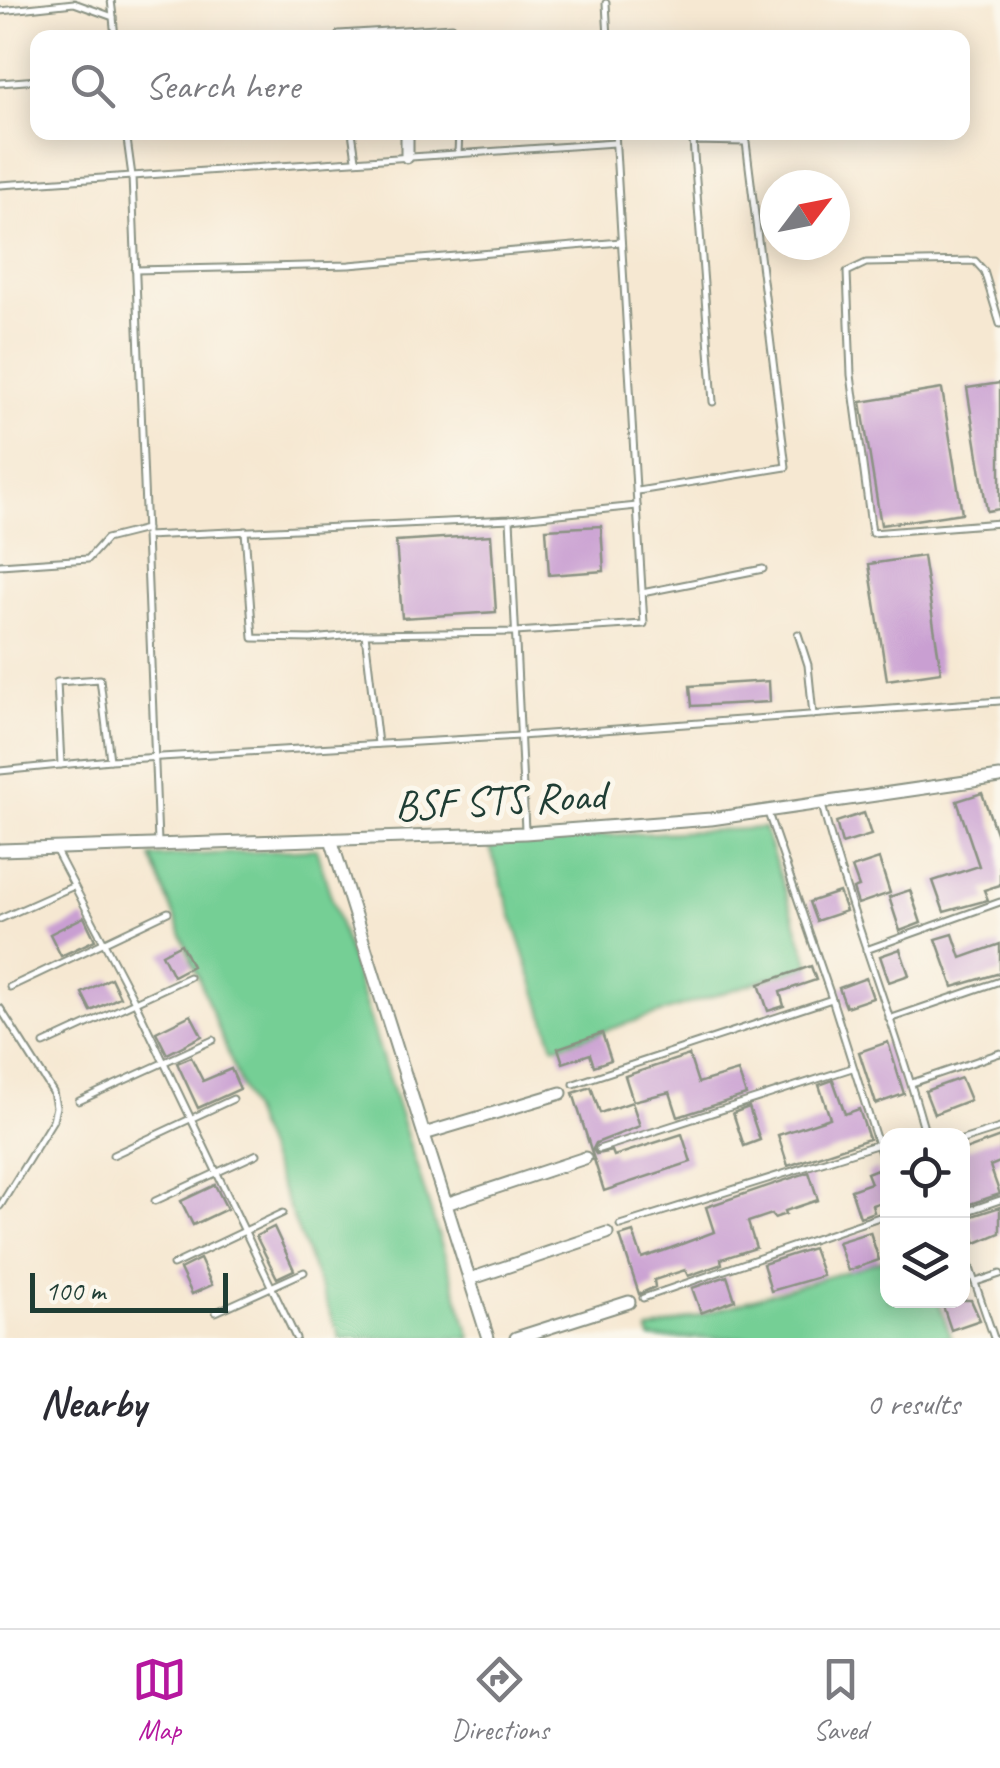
<!DOCTYPE html>
<style>
body{margin:0;font-family:Caveat,sans-serif;background:#f7f7f7;color:#2b2b33}
.controls{position:absolute;right:30px;bottom:30px;display:grid;overflow:hidden;border-radius:20px;box-shadow:0 5px 25px #0003}
.controls button{width:90px;height:90px;display:grid;place-items:center;padding:0;border:0;border-bottom:2px solid #e1e1e2;background:#fff;color:#2b2b33;font:50px sans-serif}
.compass{position:absolute;left:760px;top:170px;width:90px;height:90px;border-radius:50%;background:#fff;box-shadow:0 5px 25px #0003;rotate:58deg}
.scale{position:absolute;left:30px;bottom:25px;width:198px;box-sizing:border-box;padding-left:10px;border:5px solid #1f3d34;border-top:0;font-size:28px;line-height:35px;white-space:nowrap;color:#1f3d34;-webkit-text-stroke:8px #fbf7ec;paint-order:stroke}
.list{margin:0;padding:0;list-style:none}
h2{display:flex;justify-content:space-between;align-items:center;height:130px;margin:0;padding:0 40px;font-size:42px}
h2 small{font-size:32px;font-weight:400;color:#7c7c81}
.icon{flex:none;width:55px;height:55px;fill:none;stroke:currentColor;stroke-width:2;stroke-linecap:round;stroke-linejoin:round}
.map{position:relative;flex:none;width:1000px;height:1338px;overflow:hidden}
.search{position:absolute;background:#fff;box-shadow:0 5px 25px #0003;left:30px;right:30px;top:30px;height:110px;display:flex;align-items:center;gap:25px;box-sizing:border-box;padding:0 35px;border-radius:20px;color:#7c7c81;font-size:38px}
.sheet{height:290px;background:#fff}
nav{display:flex;justify-content:space-around;align-items:center;box-sizing:border-box;height:140px;border-top:2px solid #e1e1e2;background:#fff;font-size:28px;color:#7c7c81}
nav a{display:grid;justify-items:center;gap:5px}
nav .on{color:#b5179e}
.map>svg:first-child{display:block}
.green{fill:#75cf95;stroke:#4a8664;stroke-width:2.5}
.building{fill:#c99fd2}
.lines{fill:none;stroke-linecap:round;stroke-linejoin:round}
.lane-casing{stroke:#8a9283;stroke-width:9}
.street-casing{stroke:#8a9283;stroke-width:15}
.lane{stroke:#fff;stroke-width:5}
.street{stroke:#fff;stroke-width:11}
.labels{text-anchor:middle;stroke-width:10;stroke-linejoin:round;paint-order:stroke}
.street-label{font-size:42px;fill:#1f3d34;stroke:#fbf7ec}
</style>
<div class="map">
<svg width="1000" height="1338" viewBox="0 0 1000 1338">
<rect width="100%" height="100%" fill="#fbf7ec"/>
<filter id="ink" filterUnits="userSpaceOnUse"><feTurbulence type="fractalNoise" baseFrequency=".01" numOctaves="2"/><feDisplacementMap in="SourceGraphic" scale="20" xChannelSelector="R" yChannelSelector="G"/><feConvolveMatrix kernelMatrix="1 2 1 2 8 2 1 2 1" color-interpolation-filters="sRGB"/></filter>
<filter id="wash" filterUnits="userSpaceOnUse"><feTurbulence type="fractalNoise" baseFrequency=".0048" numOctaves="4" result="noise"/><feDisplacementMap in="SourceGraphic" scale="40" xChannelSelector="R" yChannelSelector="G"/><feGaussianBlur stdDeviation="2.25" result="paint"/><feColorMatrix in="noise" values="0 0 0 0 0 0 0 0 0 0 0 0 0 0 0 0 0 1.4 0 .05"/><feComposite in="paint" operator="in"/></filter>
<g filter="url(#wash)">
<rect width="100%" height="100%" fill="#f6e8d2"/>
<g class="green">
<polygon points="764,828 810,965 554,1047 488,841"/>
<polygon points="316,849 471,1338 340,1338 151,857"/>
<polygon points="887,1259 888,1300 938,1301 951,1338 650,1338 648,1331"/>
</g>
<g id="blocks">
<g class="building">
<polygon points="1000,383 1000,509 987,511 967,388"/>
<polygon points="942,389 962,513 881,525 861,402"/>
<polygon points="601,526 604,571 549,575 546,529"/>
<polygon points="491,535 496,612 402,618 396,541"/>
<polygon points="923,556 941,672 887,680 869,564"/>
<polygon points="769,681 770,702 692,706 690,686"/>
<polygon points="982,793 1000,844 1000,885 984,890 988,900 944,912 933,881 979,866 957,801"/>
<polygon points="864,813 871,835 842,844 836,822"/>
<polygon points="879,859 890,893 858,904 853,889 859,887 852,868"/>
<polygon points="910,890 921,923 900,931 889,897"/>
<polygon points="839,892 846,911 816,921 809,902"/>
<polygon points="84,917 95,940 61,956 50,934"/>
<polygon points="953,934 961,958 1000,944 1000,973 953,987 936,939"/>
<polygon points="181,944 192,966 173,976 162,954"/>
<polygon points="900,949 909,975 889,982 880,956"/>
<polygon points="811,966 816,980 780,992 784,1006 768,1011 759,984"/>
<polygon points="111,978 120,997 91,1011 82,993"/>
<polygon points="866,978 873,998 846,1007 839,988"/>
<polygon points="191,1015 202,1036 167,1054 156,1032"/>
<polygon points="602,1033 611,1060 594,1066 590,1054 563,1063 558,1048"/>
<polygon points="888,1042 904,1094 876,1104 859,1052"/>
<polygon points="689,1055 698,1083 738,1071 746,1095 678,1117 670,1092 633,1101 625,1076"/>
<polygon points="191,1057 203,1081 231,1069 240,1089 198,1108 177,1063"/>
<polygon points="961,1078 970,1100 934,1114 925,1091"/>
<polygon points="833,1080 845,1114 859,1109 869,1139 788,1166 778,1135 830,1118 819,1085"/>
<polygon points="591,1087 600,1113 632,1102 640,1126 596,1143 593,1149 596,1154 612,1151 614,1156 682,1134 691,1162 604,1191 573,1093"/>
<polygon points="749,1107 760,1140 744,1146 733,1113"/>
<polygon points="1000,1137 1000,1162 990,1166 1000,1194 964,1206 962,1151"/>
<polygon points="877,1169 887,1200 872,1205 874,1212 860,1217 851,1190 871,1183 867,1173"/>
<polygon points="809,1172 818,1200 785,1211 786,1214 774,1218 772,1214 748,1222 756,1248 721,1259 722,1264 688,1276 685,1270 654,1280 655,1287 639,1294 620,1236 633,1232 642,1258 663,1251 714,1232 706,1207"/>
<polygon points="215,1185 227,1209 193,1225 181,1201"/>
<polygon points="1000,1207 1000,1233 976,1243 967,1220 969,1217"/>
<polygon points="274,1227 294,1270 277,1278 256,1236"/>
<polygon points="870,1232 879,1260 848,1271 838,1242"/>
<polygon points="813,1248 823,1276 771,1291 763,1264"/>
<polygon points="200,1259 212,1285 192,1294 180,1269"/>
<polygon points="727,1276 735,1300 701,1313 692,1288"/>
<polygon points="941,1300 971,1300 980,1320 951,1330"/>
</g>
</g>
</g>
<g filter="url(#ink)">
<use href="#blocks" fill-opacity="0" stroke="#8a9283" stroke-width="2.5"/>
<g class="lines">
<g class="lane-casing">
<g id="lane">
<polyline points="111,0 113,17"/>
<polyline points="606,3 608,38"/>
<polyline points="0,11 74,3 113,17 115,38"/>
<polyline points="340,38 339,34 452,27 454,38"/>
<polyline points="0,83 38,80"/>
<polyline points="352,132 356,159"/>
<polyline points="458,153 459,132"/>
<polyline points="0,185 132,176 126,132"/>
<polyline points="135,270 349,265 621,242"/>
<polyline points="1000,324 984,271 975,261 866,263 847,272 851,375 872,533 1000,523"/>
<polyline points="638,491 786,467 746,142 693,141 713,402"/>
<polyline points="510,519 525,830"/>
<polyline points="245,531 253,638 311,639 365,634 515,632 644,624 615,132"/>
<polyline points="146,536 510,519 637,506"/>
<polyline points="0,565 88,559 106,539 146,529"/>
<polyline points="642,593 763,569"/>
<polyline points="365,634 378,744"/>
<polyline points="798,634 808,665 813,715"/>
<polyline points="61,765 57,682 100,679 110,760"/>
<polyline points="0,771 110,760 520,736 1000,701"/>
<path d="M822,805C851,917 896,1024 926,1136"/>
<polyline points="768,813 832,999 888,1176"/>
<polyline points="158,842 132,176 615,143"/>
<polyline points="56,851 135,1002 296,1338"/>
<polyline points="0,919 74,886"/>
<polyline points="866,950 1000,902"/>
<polyline points="10,987 168,912"/>
<polyline points="0,1008 53,1092 56,1107 53,1120 0,1206"/>
<polyline points="889,1019 1000,981"/>
<polyline points="44,1044 189,977"/>
<polyline points="912,1083 1000,1053"/>
<polyline points="574,1084 832,999"/>
<polyline points="79,1101 213,1040"/>
<polyline points="962,1140 1000,1128"/>
<polyline points="599,1149 852,1068"/>
<polyline points="113,1155 233,1099"/>
<polyline points="155,1201 257,1154"/>
<polyline points="962,1213 1000,1200"/>
<polyline points="620,1225 876,1145"/>
<polyline points="962,1245 994,1338"/>
<polyline points="173,1265 283,1213"/>
<polyline points="976,1282 1000,1274"/>
<polyline points="643,1298 888,1214"/>
<polyline points="216,1312 304,1272"/>
</g>
</g>
<g class="street-casing">
<g id="street">
<polyline points="407,137 407,157"/>
<polyline points="331,839 488,1338"/>
<polyline points="0,850 525,833 711,819 1000,777"/>
<polyline points="424,1134 561,1093"/>
<polyline points="446,1204 585,1158"/>
<polyline points="470,1279 607,1233"/>
<polyline points="516,1338 629,1302"/>
</g>
</g>
<use href="#lane" class="lane"/>
<use href="#street" class="street"/>
</g>
</g>
<g class="labels">
<g class="street-label">
<text transform="translate(500 799) rotate(-3)" y="15">BSF STS Road</text>
</g>
</g>
</svg>
<div class="controls">
<button><svg class="icon" aria-label="locate" viewBox="0 0 24 24"><circle cx="12" cy="12" r="6"/><path d="M12 2v4M12 18v4M2 12h4M18 12h4"/></svg></button>
<button><svg class="icon" aria-label="layers" viewBox="0 0 24 24"><path d="M12 4l9 5-9 5-9-5zM3 14l9 5 9-5"/></svg></button>
</div>
<svg class="compass" viewBox="-18 -18 36 36"><path d="M0-13l5 13h-10z" fill="#e53935"/><path d="M0 13l5-13h-10z" fill="#7c7c81"/></svg>
<div class="scale">100 m</div>
<div class="search"><svg class="icon" aria-label="search" viewBox="0 0 24 24"><circle cx="10" cy="10" r="6"/><path d="M15 15l6 6"/></svg>Search here</div>
</div>
<section class="sheet">
<h2>Nearby<small>0 results</small></h2>
<ul class="list">
</ul>
</section>
<nav>
<a class="on"><svg class="icon" aria-label="map" viewBox="0 0 24 24"><path d="M3 6l6-2 6 2 6-2v14l-6 2-6-2-6 2zM9 4v14M15 6v14"/></svg>Map</a>
<a><svg class="icon" aria-label="directions" viewBox="0 0 24 24"><path d="M12 3l9 9-9 9-9-9zM9 14v-3h6M13 9l2 2-2 2"/></svg>Directions</a>
<a><svg class="icon" aria-label="saved" viewBox="0 0 24 24"><path d="M7 4h10v16l-5-4-5 4z"/></svg>Saved</a>
</nav>
